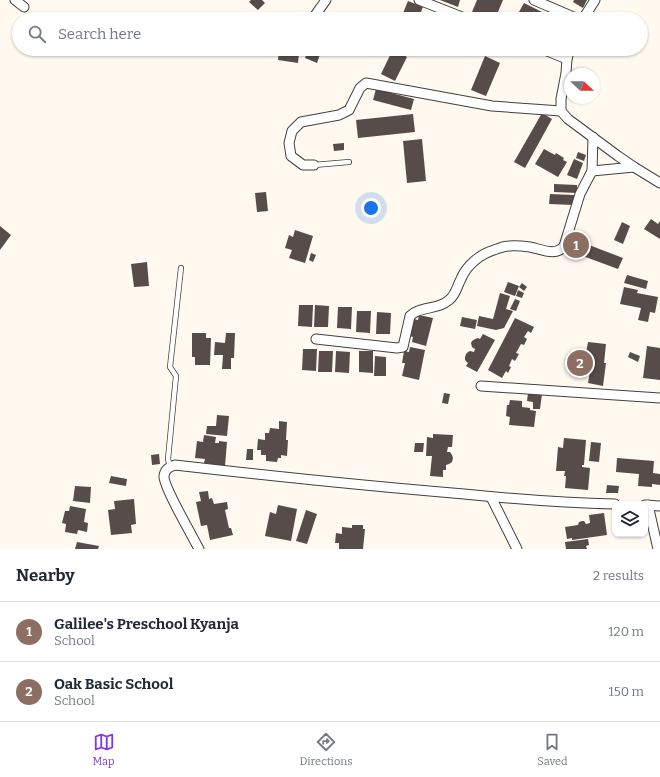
<!DOCTYPE html>
<style>
body{margin:0;font-family:Bitter,serif;background:#f2f2f3;color:#1f2937}
.controls{position:absolute;right:12px;bottom:12px;display:grid;overflow:hidden;border-radius:8px;box-shadow:0 1px 3px #0004}
.controls button{width:36px;height:36px;display:grid;place-items:center;padding:0;border:0;border-bottom:1px solid #e0e1e3;background:#fff;color:#1f2937;font:20px sans-serif}
.compass{position:absolute;left:564px;top:68px;width:36px;height:36px;border-radius:50%;background:#fff;box-shadow:0 1px 3px #0004;rotate:112deg}
.you{position:absolute;left:371px;top:208px;width:14px;height:14px;margin:-10px;border:3px solid #fff;border-radius:50%;background:#1a73e8;box-shadow:0 0 0 6px #1a73e833}
.badge{display:grid;place-items:center;width:26px;height:26px;border-radius:50%;background:#7c3aed;color:#fff;font-size:13px;font-weight:700}
.pin{position:absolute;translate:-50% -50%;border:2px solid #fff;box-shadow:0 1px 4px #0006}
.list{margin:0;padding:0;list-style:none}
h2{display:flex;justify-content:space-between;align-items:center;height:52px;margin:0;padding:0 16px;font-size:17px}
h2 small{font-size:13px;font-weight:400;color:#747a83}
.list li{display:grid;grid-template-columns:26px 1fr auto;gap:12px;align-items:center;box-sizing:border-box;height:60px;padding:0 16px;border-top:1px solid #e0e1e3}
.list b{display:block;font-size:15px;white-space:nowrap}
.list p{margin:0;font-size:13px;white-space:nowrap;color:#747a83}
.list em{font-size:13px;font-style:normal;color:#747a83}
.icon{flex:none;width:22px;height:22px;fill:none;stroke:currentColor;stroke-width:2;stroke-linecap:round;stroke-linejoin:round}
.map{position:relative;flex:none;width:660px;height:549px;overflow:hidden}
.search{position:absolute;background:#fff;box-shadow:0 1px 3px #0004;left:12px;right:12px;top:12px;height:44px;display:flex;align-items:center;gap:10px;box-sizing:border-box;padding:0 14px;border-radius:22px;color:#747a83;font-size:15px}
.sheet{height:172px;background:#fff}
nav{display:flex;justify-content:space-around;align-items:center;box-sizing:border-box;height:56px;border-top:1px solid #e0e1e3;background:#fff;font-size:11px;color:#747a83}
nav a{display:grid;justify-items:center;gap:2px}
nav .on{color:#7c3aed}
.map>svg:first-child{display:block}
.building{fill:#584c4a}
.lines{fill:none;stroke-linecap:round;stroke-linejoin:round}
.lane-casing{stroke:#414141;stroke-width:6}
.street-casing{stroke:#414141;stroke-width:11}
.lane{stroke:#fff;stroke-width:4.5}
.street{stroke:#fff;stroke-width:9}
</style>
<div class="map">
<svg width="660" height="549" viewBox="0 0 660 549">
<rect width="100%" height="100%" fill="#fff9ef"/>
<g class="building">
<polygon points="251,0 262,0 265,3 258,10 249,2"/>
<polygon points="440,0 460,0 458,7"/>
<polygon points="477,0 503,0 495,19 487,19 472,12"/>
<polygon points="574,0 587,0 583,8 573,2"/>
<polygon points="408,1 423,7 418,19 401,18"/>
<polygon points="524,3 542,12 538,19 515,19"/>
<polygon points="308,49 322,49 317,63 305,58"/>
<polygon points="393,49 407,57 395,81 381,74"/>
<polygon points="279,50 299,53 298,63 278,60"/>
<polygon points="485,56 500,63 486,96 471,90"/>
<polygon points="376,89 414,99 411,110 373,100"/>
<polygon points="542,113 552,119 525,168 514,162"/>
<polygon points="413,114 415,132 358,138 356,120"/>
<polygon points="422,139 426,181 407,183 403,141"/>
<polygon points="344,143 344,150 334,151 333,144"/>
<polygon points="544,149 555,155 556,153 564,158 563,160 567,162 558,177 535,164"/>
<polygon points="578,152 586,155 584,161 576,158"/>
<polygon points="574,159 583,163 577,179 567,175"/>
<polygon points="554,184 577,185 577,193 554,192"/>
<polygon points="266,192 268,211 257,212 255,193"/>
<polygon points="550,194 574,195 574,205 549,204"/>
<polygon points="651,219 658,224 660,221 660,239 644,229"/>
<polygon points="622,222 630,226 623,244 614,240"/>
<polygon points="0,226 11,235 0,250"/>
<polygon points="295,230 313,236 305,263 289,258 292,250 285,248 289,235 293,237"/>
<polygon points="576,240 623,258 618,269 572,252"/>
<polygon points="311,253 316,255 313,262 309,260"/>
<polygon points="147,262 149,286 134,287 131,264"/>
<polygon points="627,275 648,281 646,289 624,283"/>
<polygon points="508,282 519,286 515,296 504,292"/>
<polygon points="522,283 527,287 524,291 519,287"/>
<polygon points="624,287 638,290 637,293 658,297 655,313 650,312 648,322 638,320 641,308 620,304"/>
<polygon points="518,290 524,293 522,298 516,296"/>
<polygon points="500,293 510,296 506,309 513,311 504,328 496,330 477,326 479,316 493,319"/>
<polygon points="515,299 520,301 516,311 510,309"/>
<polygon points="299,305 313,305 312,327 298,326"/>
<polygon points="315,305 329,306 328,327 314,327"/>
<polygon points="338,307 352,307 351,329 337,328"/>
<polygon points="357,311 371,311 370,333 356,332"/>
<polygon points="377,312 391,313 390,334 376,334"/>
<polygon points="419,315 433,318 426,346 412,342 413,337 410,336 414,319 418,320"/>
<polygon points="462,317 477,320 475,329 460,326"/>
<polygon points="515,318 534,327 531,333 528,331 524,337 527,339 524,345 521,344 516,353 519,354 515,361 512,359 509,366 511,367 508,373 506,371 502,378 488,370"/>
<polygon points="192,333 206,333 206,338 211,338 210,365 195,365 195,357 192,357"/>
<polygon points="226,333 235,333 234,358 231,358 231,369 222,369 223,355 214,355 215,342 225,343"/>
<polygon points="483,334 495,340 477,372 466,366 468,363 465,360 465,357 466,354 468,352 470,351 474,352 475,349 472,347 471,343 472,341 475,339 478,338 480,339"/>
<polygon points="588,342 606,344 604,363 606,363 603,386 588,383 590,371 577,369 579,352 586,353"/>
<polygon points="647,346 660,348 660,380 643,378"/>
<polygon points="410,347 425,350 419,380 402,376 405,363 402,363 404,351 409,352"/>
<polygon points="303,349 317,349 316,371 302,370"/>
<polygon points="319,351 333,351 332,372 318,372"/>
<polygon points="336,351 350,352 349,373 335,372"/>
<polygon points="359,351 373,351 373,373 359,372"/>
<polygon points="630,352 640,356 638,362 628,357"/>
<polygon points="375,356 386,357 386,376 374,376"/>
<polygon points="444,393 450,394 448,404 442,403"/>
<polygon points="528,393 542,394 540,409 533,409 533,402 527,401"/>
<polygon points="510,400 522,401 522,407 530,408 530,410 536,411 534,427 509,425 510,417 506,416 507,405 509,405"/>
<polygon points="217,415 229,416 227,436 206,434 207,426 216,426"/>
<polygon points="279,421 287,422 286,440 288,440 287,456 281,455 281,458 278,458 277,462 266,461 266,455 261,455 261,450 257,450 258,439 265,440 265,433 269,433 270,428 279,429"/>
<polygon points="433,434 453,435 452,447 448,447 447,452 450,452 452,455 453,458 452,462 449,464 446,465 446,470 443,470 443,477 430,476 432,456 426,456 427,437 433,438"/>
<polygon points="204,435 216,437 215,443 219,443 219,441 227,442 225,466 204,463 205,459 195,458 197,441 203,442"/>
<polygon points="564,438 586,440 584,465 582,465 582,467 590,468 588,490 565,488 566,476 564,476 565,471 556,471 558,447 563,448"/>
<polygon points="591,442 601,443 599,462 589,461"/>
<polygon points="415,443 424,443 423,452 414,452"/>
<polygon points="247,449 253,449 253,460 246,460"/>
<polygon points="159,454 160,464 152,465 151,455"/>
<polygon points="617,458 654,461 653,473 660,474 660,485 652,484 652,487 638,486 639,474 616,472"/>
<polygon points="111,476 127,479 126,486 109,483"/>
<polygon points="607,485 619,486 618,493 606,493"/>
<polygon points="75,486 91,487 90,503 73,501"/>
<polygon points="208,491 209,499 212,498 214,504 227,502 228,509 225,510 229,528 231,528 233,535 210,540 207,525 201,526 196,502 201,501 199,492"/>
<polygon points="134,499 136,524 131,525 132,533 111,535 108,510 115,509 114,501"/>
<polygon points="278,505 297,509 291,541 265,536 270,512 276,514"/>
<polygon points="70,506 86,509 84,522 88,523 87,532 78,530 77,534 65,532 66,524 62,523 65,511 69,511"/>
<polygon points="306,510 317,514 307,544 296,541"/>
<polygon points="604,513 607,535 572,540 572,538 567,539 565,527 578,525 579,522 582,521 584,521 586,524 590,523 589,515"/>
<polygon points="352,525 363,525 363,529 365,529 363,549 339,549 339,543 335,543 336,533 342,534 342,527 352,528"/>
<polygon points="588,539 589,545 586,546 587,549 566,549 565,542"/>
<polygon points="77,542 99,546 98,549 75,549"/>
</g>
<g class="lines">
<g class="lane-casing">
<g id="lane">
<polyline points="314,165 349,162"/>
<polyline points="170,467 168,459 176,376 170,367 181,268"/>
</g>
</g>
<g class="street-casing">
<g id="street">
<polyline points="15,0 24,7"/>
<polyline points="419,0 467,19"/>
<polyline points="534,0 578,19"/>
<polyline points="316,14 326,0"/>
<polyline points="583,19 595,0"/>
<polyline points="542,49 567,59"/>
<polyline points="570,49 567,59 566,73 561,99 561,111 568,119 618,156 634,167 660,183"/>
<polyline points="314,165 303,165 291,156 289,143 292,131 301,122 339,115 349,110 360,88 366,83 492,106 561,111"/>
<polyline points="592,171 634,167"/>
<path d="M316,339L397,348L403,347L410,316C412,314 415,312 418,311C428,307 440,308 449,300C456,295 457,286 461,279C466,266 480,254 494,250C499,248 504,246 509,246C516,245 523,246 530,247C541,249 556,257 564,246L580,194L592,171L593,137"/>
<polyline points="481,386 660,398"/>
<polyline points="491,497 517,549"/>
<polyline points="645,505 660,506"/>
<polyline points="648,505 658,549"/>
<path d="M199,549C193,537 163,486 164,476C165,469 169,467 175,465C271,476 367,486 464,494C514,499 565,503 615,504"/>
</g>
</g>
<use href="#lane" class="lane"/>
<use href="#street" class="street"/>
</g>
</svg>
<div class="controls">
<button><svg class="icon" aria-label="layers" viewBox="0 0 24 24"><path d="M12 4l9 5-9 5-9-5zM3 14l9 5 9-5"/></svg></button>
</div>
<svg class="compass" viewBox="-18 -18 36 36"><path d="M0-13l5 13h-10z" fill="#e53935"/><path d="M0 13l5-13h-10z" fill="#747a83"/></svg>
<div class="you"></div>
<div class="pin badge" style="left:576px;top:245px;background:#8d6e63">1</div>
<div class="pin badge" style="left:580px;top:363px;background:#8d6e63">2</div>
<div class="search"><svg class="icon" aria-label="search" viewBox="0 0 24 24"><circle cx="10" cy="10" r="6"/><path d="M15 15l6 6"/></svg>Search here</div>
</div>
<section class="sheet">
<h2>Nearby<small>2 results</small></h2>
<ul class="list">
<li><span class="badge" style="background:#8d6e63">1</span><div><b>Galilee's Preschool Kyanja</b><p>School</p></div><em>120 m</em></li>
<li><span class="badge" style="background:#8d6e63">2</span><div><b>Oak Basic School</b><p>School</p></div><em>150 m</em></li>
</ul>
</section>
<nav>
<a class="on"><svg class="icon" aria-label="map" viewBox="0 0 24 24"><path d="M3 6l6-2 6 2 6-2v14l-6 2-6-2-6 2zM9 4v14M15 6v14"/></svg>Map</a>
<a><svg class="icon" aria-label="directions" viewBox="0 0 24 24"><path d="M12 3l9 9-9 9-9-9zM9 14v-3h6M13 9l2 2-2 2"/></svg>Directions</a>
<a><svg class="icon" aria-label="saved" viewBox="0 0 24 24"><path d="M7 4h10v16l-5-4-5 4z"/></svg>Saved</a>
</nav>
